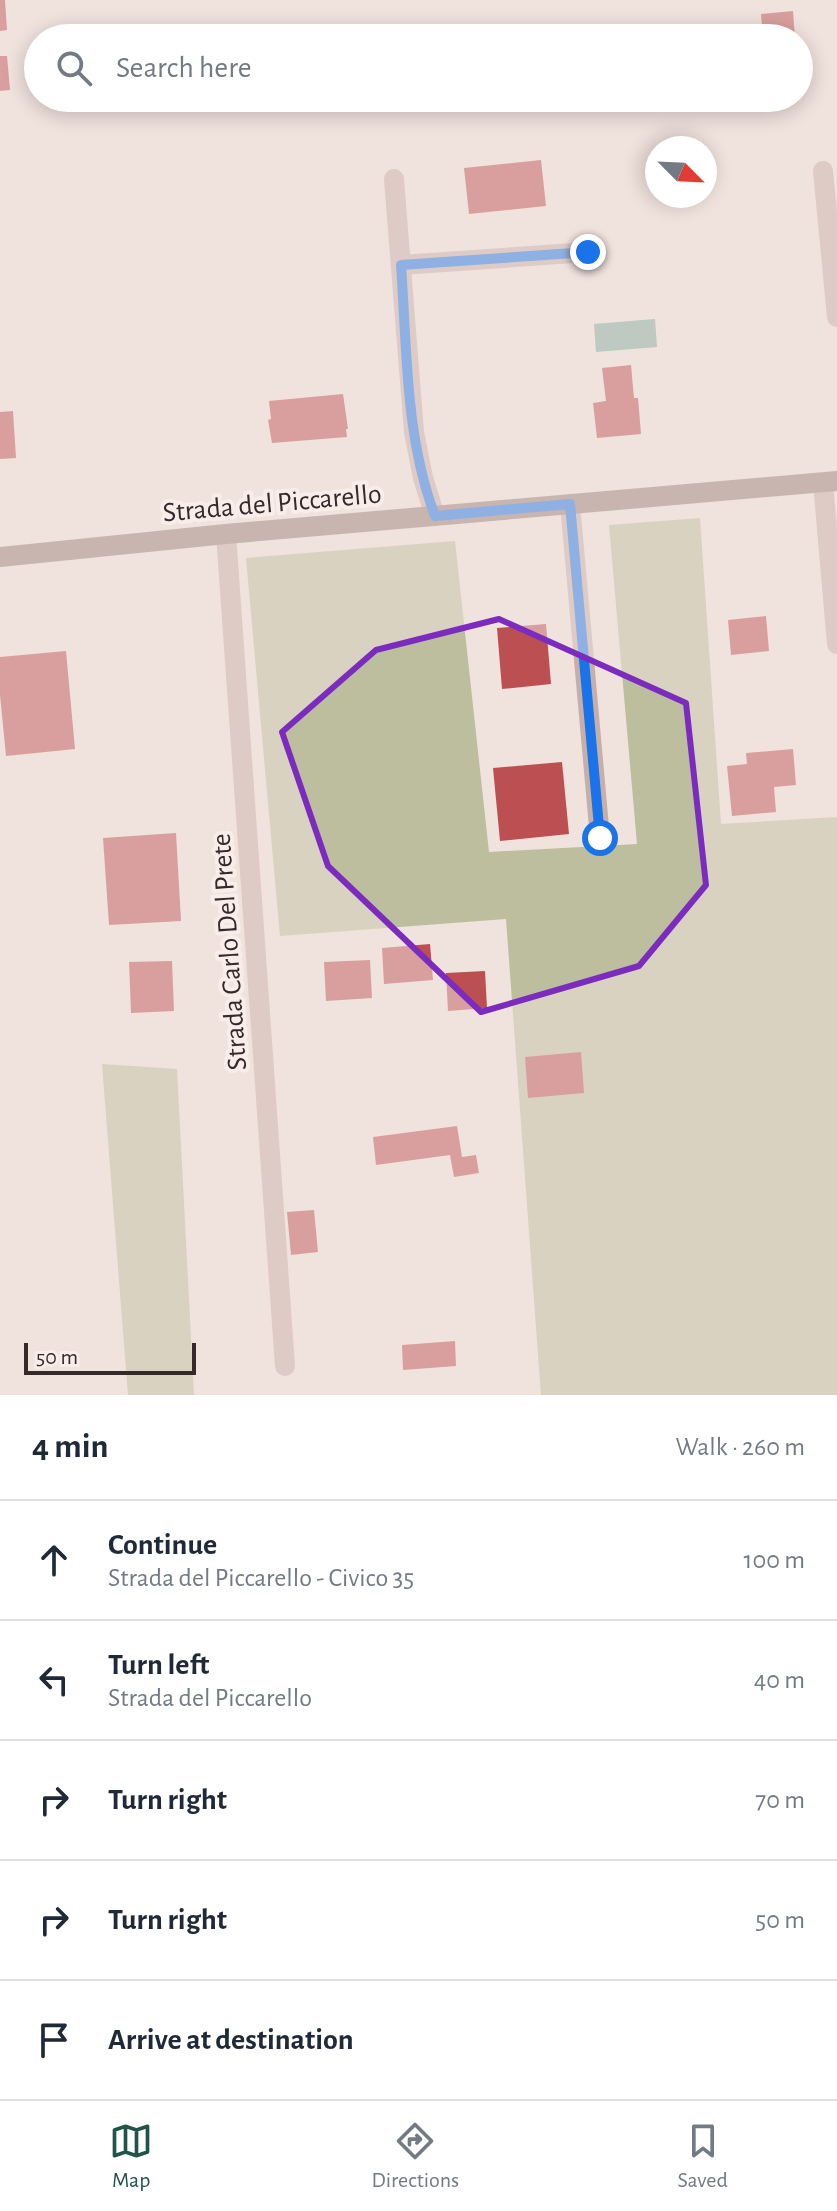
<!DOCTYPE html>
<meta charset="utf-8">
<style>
body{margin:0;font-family:"Alegreya Sans",sans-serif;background:#f2f2f3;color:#1f2937}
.compass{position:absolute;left:645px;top:136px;width:72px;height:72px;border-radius:50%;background:#fff;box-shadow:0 4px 20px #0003;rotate:114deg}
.scale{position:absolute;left:24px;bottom:20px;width:172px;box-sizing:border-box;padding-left:8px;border:4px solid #352929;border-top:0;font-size:22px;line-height:28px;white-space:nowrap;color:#352929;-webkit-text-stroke:6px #f8ede9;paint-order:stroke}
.stop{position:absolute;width:24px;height:24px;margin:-18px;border:6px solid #1a73e8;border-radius:50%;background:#fff}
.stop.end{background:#1a73e8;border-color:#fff;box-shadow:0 2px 8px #0008}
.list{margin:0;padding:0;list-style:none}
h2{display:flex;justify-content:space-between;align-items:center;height:104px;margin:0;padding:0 32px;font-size:34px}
h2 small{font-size:26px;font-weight:400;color:#747a83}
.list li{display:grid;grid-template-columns:52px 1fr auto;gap:24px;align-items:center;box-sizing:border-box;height:120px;padding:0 32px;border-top:2px solid #e0e1e3}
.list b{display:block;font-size:30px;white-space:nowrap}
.list p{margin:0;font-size:26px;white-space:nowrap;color:#747a83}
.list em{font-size:26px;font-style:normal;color:#747a83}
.icon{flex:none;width:44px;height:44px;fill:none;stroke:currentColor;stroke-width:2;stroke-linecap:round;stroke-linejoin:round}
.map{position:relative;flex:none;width:837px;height:1395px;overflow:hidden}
.search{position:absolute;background:#fff;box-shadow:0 4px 20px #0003;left:24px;right:24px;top:24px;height:88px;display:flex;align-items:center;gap:20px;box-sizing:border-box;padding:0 28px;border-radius:44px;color:#747a83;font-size:30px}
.sheet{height:704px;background:#fff}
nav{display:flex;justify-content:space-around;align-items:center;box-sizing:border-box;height:112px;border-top:2px solid #e0e1e3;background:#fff;font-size:22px;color:#747a83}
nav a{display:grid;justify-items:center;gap:4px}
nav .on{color:#225349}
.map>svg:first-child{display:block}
.green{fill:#bcbe9e}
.water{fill:#7eaba0}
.building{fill:#bc4f52}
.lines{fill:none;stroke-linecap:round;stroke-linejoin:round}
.street{stroke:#c7afa9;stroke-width:20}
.secondary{stroke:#9a7e7b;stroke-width:20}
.route{stroke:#1a73e8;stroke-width:10}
.marked{fill:none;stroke:#7b2cbf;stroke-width:6;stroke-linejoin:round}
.labels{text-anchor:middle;stroke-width:8;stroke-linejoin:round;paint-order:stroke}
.street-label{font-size:28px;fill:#352929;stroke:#f8ede9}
</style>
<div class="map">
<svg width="837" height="1395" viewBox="0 0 837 1395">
<rect width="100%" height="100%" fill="#f0e2dd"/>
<g class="green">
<polygon points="700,518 721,824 837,817 837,1395 541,1395 506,919 280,936 246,558 455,541 489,852 637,844 609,525"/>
<polygon points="102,1064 177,1069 194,1395 128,1395"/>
</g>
<polygon class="water" points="655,319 657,347 596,352 594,324"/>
<g class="building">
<polygon points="0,0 5,0 7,30 0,31"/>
<polygon points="793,11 795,38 763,38 761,14"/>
<polygon points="0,56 7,56 10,90 0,91"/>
<polygon points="541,160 546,206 469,214 464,168"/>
<polygon points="631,365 634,398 638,398 641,434 597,438 593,403 606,401 602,368"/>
<polygon points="343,394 348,429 346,429 347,437 272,443 268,420 271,419 269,401"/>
<polygon points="13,411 16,458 0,459 0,412"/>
<polygon points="766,616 769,651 731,655 728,620"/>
<polygon points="546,624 551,684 502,689 497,628"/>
<polygon points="66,651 75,749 6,756 0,695 0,657"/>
<polygon points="793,749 796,785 774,787 776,812 732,816 727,766 747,764 746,753"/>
<polygon points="562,762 569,834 500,841 493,768"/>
<polygon points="176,833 181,921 109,925 103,838"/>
<polygon points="430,944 433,980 384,984 382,948"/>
<polygon points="370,960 372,998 326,1001 324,962"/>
<polygon points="172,961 174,1011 131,1013 129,962"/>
<polygon points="485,971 487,1008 448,1011 446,973"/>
<polygon points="581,1052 584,1093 528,1098 525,1057"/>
<polygon points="457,1126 462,1157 476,1155 479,1173 454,1177 450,1155 376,1165 373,1137"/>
<polygon points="314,1210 318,1252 291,1255 287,1212"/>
<polygon points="455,1341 456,1366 403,1370 402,1345"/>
</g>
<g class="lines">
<g class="street">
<polyline points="823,171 837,317"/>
<polyline points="394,179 414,432 423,478 435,516"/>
<polyline points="401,265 588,252"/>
<polyline points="823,483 837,644"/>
<polyline points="570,504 600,838"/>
<polyline points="226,534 285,1366"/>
</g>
<polyline class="secondary" points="0,557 226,534 837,481"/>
</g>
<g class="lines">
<path class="route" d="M588,252L401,265C407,348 405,437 435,516L570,504L600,838"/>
</g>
<path d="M0 0H837V1395H0ZM499,619L686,703L706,885L639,966L481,1012L328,866L282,732L376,650Z" fill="#f0e2dd" fill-opacity=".55" fill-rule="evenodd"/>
<path class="marked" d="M499,619L686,703L706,885L639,966L481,1012L328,866L282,732L376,650Z"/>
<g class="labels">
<g class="street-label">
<text transform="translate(272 502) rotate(-5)" y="10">Strada del Piccarello</text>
<text transform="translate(228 952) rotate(-94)" y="10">Strada Carlo Del Prete</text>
</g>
</g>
</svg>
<svg class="compass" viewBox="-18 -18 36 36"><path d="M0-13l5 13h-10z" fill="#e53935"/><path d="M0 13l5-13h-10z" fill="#747a83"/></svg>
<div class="scale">50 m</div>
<div class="stop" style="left:600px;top:838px"></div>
<div class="stop end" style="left:588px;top:252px"></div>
<div class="search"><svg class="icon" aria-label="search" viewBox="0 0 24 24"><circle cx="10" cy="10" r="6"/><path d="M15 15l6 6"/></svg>Search here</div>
</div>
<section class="sheet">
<h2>4 min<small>Walk · 260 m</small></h2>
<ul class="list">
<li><svg class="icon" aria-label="ahead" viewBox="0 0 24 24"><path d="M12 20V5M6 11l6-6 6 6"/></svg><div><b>Continue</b><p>Strada del Piccarello - Civico 35</p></div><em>100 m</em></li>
<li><svg class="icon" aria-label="left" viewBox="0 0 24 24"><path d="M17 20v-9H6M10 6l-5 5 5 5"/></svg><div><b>Turn left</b><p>Strada del Piccarello</p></div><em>40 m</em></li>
<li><svg class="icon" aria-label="right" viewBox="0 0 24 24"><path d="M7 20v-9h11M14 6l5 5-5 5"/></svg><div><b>Turn right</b></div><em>70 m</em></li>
<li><svg class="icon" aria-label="right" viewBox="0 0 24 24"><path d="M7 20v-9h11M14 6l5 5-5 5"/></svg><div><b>Turn right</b></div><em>50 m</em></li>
<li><svg class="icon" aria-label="arrive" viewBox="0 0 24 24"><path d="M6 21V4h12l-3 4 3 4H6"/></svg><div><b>Arrive at destination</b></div></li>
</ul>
</section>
<nav>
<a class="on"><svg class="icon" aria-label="map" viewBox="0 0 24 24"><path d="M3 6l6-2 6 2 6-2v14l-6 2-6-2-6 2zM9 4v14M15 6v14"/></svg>Map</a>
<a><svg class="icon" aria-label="directions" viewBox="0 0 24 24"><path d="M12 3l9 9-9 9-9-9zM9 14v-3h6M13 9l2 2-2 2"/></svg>Directions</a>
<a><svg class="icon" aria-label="saved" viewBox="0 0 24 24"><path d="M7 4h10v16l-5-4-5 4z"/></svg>Saved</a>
</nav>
